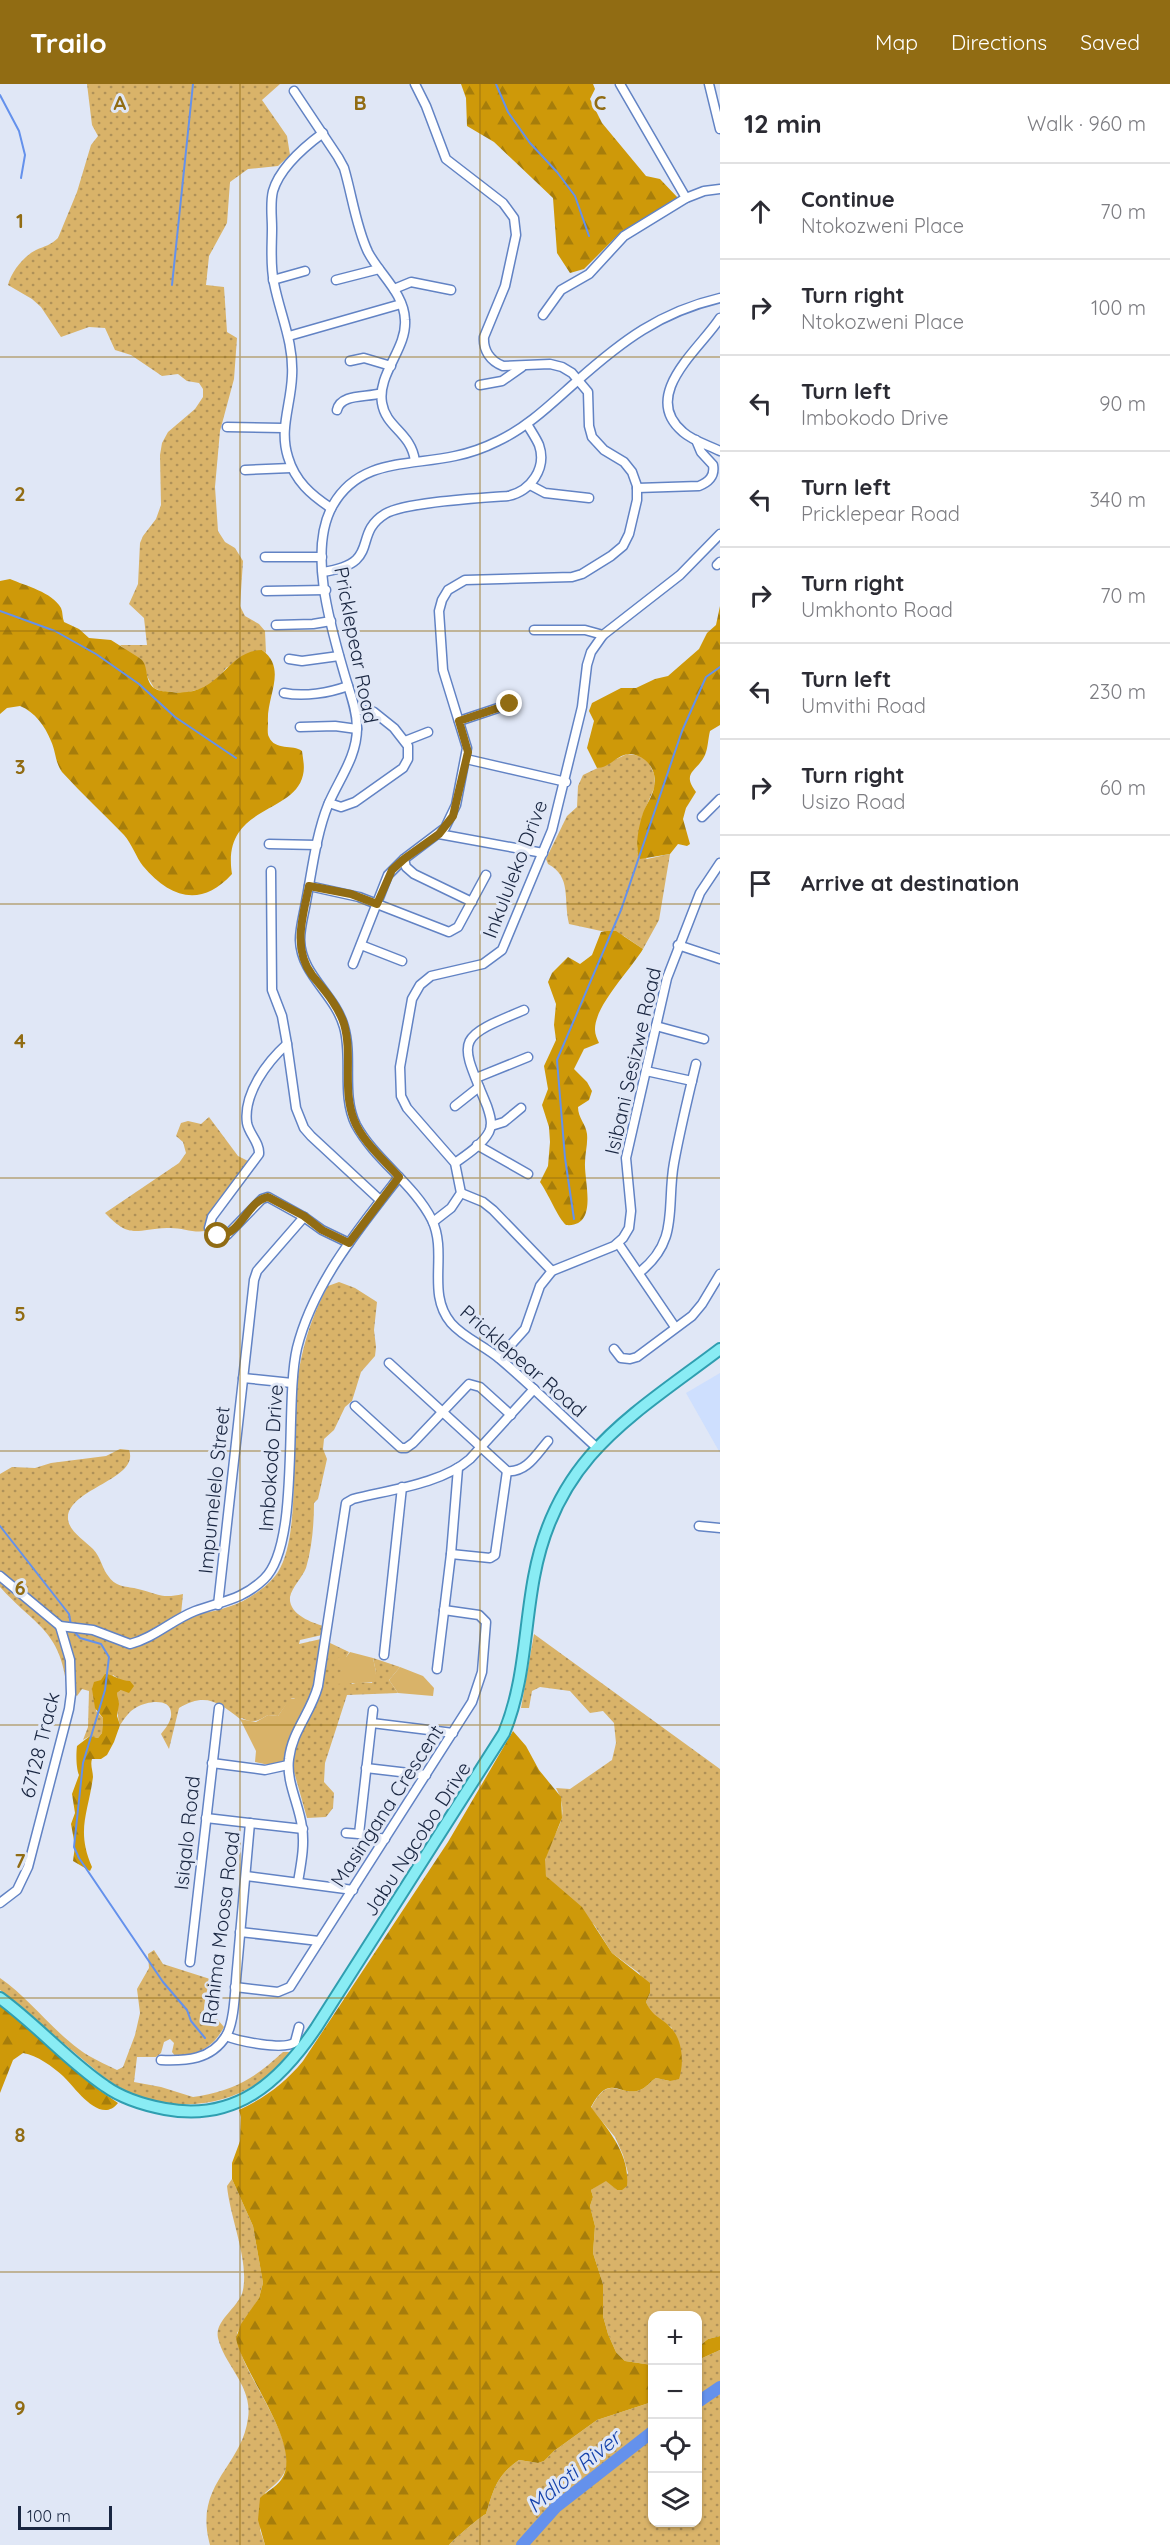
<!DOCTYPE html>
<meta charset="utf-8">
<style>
body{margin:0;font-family:Quicksand,sans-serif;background:#f2f2f3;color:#2b2b33}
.controls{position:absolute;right:18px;bottom:18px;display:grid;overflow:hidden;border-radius:12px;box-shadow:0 2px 4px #0004}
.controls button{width:54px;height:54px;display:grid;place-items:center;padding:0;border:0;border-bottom:2px solid #e1e1e2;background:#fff;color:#2b2b33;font:30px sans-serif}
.scale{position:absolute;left:18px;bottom:15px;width:94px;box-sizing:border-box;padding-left:6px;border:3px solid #192641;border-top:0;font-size:16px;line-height:21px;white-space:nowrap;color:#192641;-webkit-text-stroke:4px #e0e7f6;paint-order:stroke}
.stop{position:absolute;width:18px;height:18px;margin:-14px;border:4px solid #916c13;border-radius:50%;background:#fff}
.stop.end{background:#916c13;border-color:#fff;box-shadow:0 2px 6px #0008}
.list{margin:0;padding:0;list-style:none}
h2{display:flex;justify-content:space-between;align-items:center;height:78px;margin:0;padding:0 24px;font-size:26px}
h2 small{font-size:20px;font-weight:400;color:#7c7c81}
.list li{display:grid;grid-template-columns:39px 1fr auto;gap:18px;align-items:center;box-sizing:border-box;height:96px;padding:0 24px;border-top:2px solid #e1e1e2}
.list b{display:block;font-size:22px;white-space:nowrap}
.list p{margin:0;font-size:20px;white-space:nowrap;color:#7c7c81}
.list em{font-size:20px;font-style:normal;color:#7c7c81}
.icon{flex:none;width:33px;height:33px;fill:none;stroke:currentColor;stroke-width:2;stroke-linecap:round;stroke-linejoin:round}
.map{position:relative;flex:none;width:720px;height:2461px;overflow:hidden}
header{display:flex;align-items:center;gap:36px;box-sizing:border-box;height:84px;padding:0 30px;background:#916c13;color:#fff}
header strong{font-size:28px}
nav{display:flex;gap:33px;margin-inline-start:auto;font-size:21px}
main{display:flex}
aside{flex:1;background:#fff}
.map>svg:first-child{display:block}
.built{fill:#cedffe}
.grass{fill:url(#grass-dots)}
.forest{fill:url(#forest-firs)}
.garden{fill:#d9b369}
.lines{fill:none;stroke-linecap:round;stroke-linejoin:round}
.stream{stroke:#6491ec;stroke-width:2}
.river{stroke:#6491ec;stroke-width:12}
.minor-casing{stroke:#6283c4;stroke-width:11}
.major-casing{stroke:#2f9eb0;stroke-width:14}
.minor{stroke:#fff;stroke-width:8}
.major{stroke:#89ecf4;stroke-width:10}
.route{stroke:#916c13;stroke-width:8}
.grid{fill:none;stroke:#916c13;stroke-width:1.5;stroke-opacity:0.55}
.labels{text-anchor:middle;stroke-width:6;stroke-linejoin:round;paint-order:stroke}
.street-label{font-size:20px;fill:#192641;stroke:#e0e7f6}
.water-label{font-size:21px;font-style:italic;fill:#1643ac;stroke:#e0e7f6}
.grid-label{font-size:20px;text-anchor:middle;font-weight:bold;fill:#916c13;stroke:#e0e7f6;stroke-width:6;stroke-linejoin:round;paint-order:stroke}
</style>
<header>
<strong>Trailo</strong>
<nav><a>Map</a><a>Directions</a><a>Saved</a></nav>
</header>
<main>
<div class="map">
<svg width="720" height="2461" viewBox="0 0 720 2461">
<defs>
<pattern id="grass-dots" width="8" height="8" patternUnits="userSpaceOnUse" patternTransform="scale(1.5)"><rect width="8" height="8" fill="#d9b369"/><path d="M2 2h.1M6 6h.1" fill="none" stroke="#af9158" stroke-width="1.8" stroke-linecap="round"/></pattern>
<pattern id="forest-firs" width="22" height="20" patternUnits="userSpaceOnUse" patternTransform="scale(1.5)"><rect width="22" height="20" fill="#ce9909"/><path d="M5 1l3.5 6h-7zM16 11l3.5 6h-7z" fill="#a67d0b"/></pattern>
</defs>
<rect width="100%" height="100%" fill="#e0e7f6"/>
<polygon class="built" points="720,1289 720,1369 686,1309"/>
<g class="grass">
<path d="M87,0H280L262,16L287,52L290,71L278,82L248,85L230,98L227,139L209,172L206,201L224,203L227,248L237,254L234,295L220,347L215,403L218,447L225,458L235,464L243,477L240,522L245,532L259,540L265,547L266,569L262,566L226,584L218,595L204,604L185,609L161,607L154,604L148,594L141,575L132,571L120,561H147L144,534L129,520L138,500L140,459L143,452L156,435L161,421L160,371L162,359L168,348L195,325L203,313V305L199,299L187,297L178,290L162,292L131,271L115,266L105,244L89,243L61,253L41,223L32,215L8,201C11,188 24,172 36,166C45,162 51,161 58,154L77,108L91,61L98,52L92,41Z"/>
<path d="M627,670L642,672L649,679L654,690L655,702L643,730L637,765L647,775L670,770L659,836L643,865L624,852L569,840C563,815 572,793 548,780L546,775L567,732L577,723L578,702L583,691Z"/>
<path d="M209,1033L238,1072L250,1078L207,1134L204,1142L205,1147C192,1149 181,1143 167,1144C135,1145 131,1156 105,1129L179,1079L186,1069L183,1058L176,1052L181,1039L188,1037L201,1040Z"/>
<path d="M339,1198L355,1204L377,1218L374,1246L376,1263L375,1272L361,1288L352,1317L345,1323L334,1346L324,1355L323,1365L327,1375L318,1415L314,1419C314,1440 312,1464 306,1484C302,1494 292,1503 290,1513C288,1530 312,1539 324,1542L322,1551L300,1556L299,1560L321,1555L317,1592L309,1617L291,1614L278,1632L268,1631C258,1637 253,1640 242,1634L240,1635C219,1618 205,1608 179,1624L169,1665L161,1650C165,1645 170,1639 171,1632C173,1613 148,1617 137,1623C129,1627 125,1634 120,1641C116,1630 119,1621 117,1609L121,1606L122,1597L113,1591L96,1627L103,1634L102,1649L98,1654L90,1652L83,1656L88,1643L89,1607L82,1605L77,1612L67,1604C60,1545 35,1542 0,1503V1390L12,1383L35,1384L51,1379L106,1372L120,1365L129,1366C140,1395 70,1404 68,1433C67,1446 85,1457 93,1465C101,1473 102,1485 109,1493C117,1504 127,1502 138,1505C158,1510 162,1515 183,1510L181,1530C201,1531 224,1526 243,1517C256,1510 270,1500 278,1488C301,1451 291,1361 295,1316C299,1275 308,1238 328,1202Z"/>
<path d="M534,1550L720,1685V2252L708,2255L698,2263V2232H652V2281L625,2277L616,2268L608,2250L603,2232V2200L593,2169L595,2142L590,2122L593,2113L591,2106L606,2096L617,2106L628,2089L623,2071L615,2053L591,2024C610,1987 619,2014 640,2006C646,2004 651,1997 656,1994L670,1997L672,1944L651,1929L646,1918L650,1909L639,1889L612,1869L595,1842L546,1792C545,1788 544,1782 545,1777C549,1749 574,1738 556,1704L570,1705L612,1676L616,1659L614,1639L603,1627L590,1629L570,1607L540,1603L532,1607L529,1624H521Z"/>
<polygon points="328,1558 349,1568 340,1584 352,1600 359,1598 372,1599 376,1588 373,1574 400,1583 389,1596 398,1609 347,1611 325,1679 324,1698 334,1709 333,1724 326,1733 307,1734 291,1677 293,1662 319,1614 323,1602"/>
<path d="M154,1866L163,1880L210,1895C207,1907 203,1921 204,1933L209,1936L217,1935L224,1943C213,1964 198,1970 176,1973L172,1968L174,1959L170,1955L164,1958L161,1969L156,1973H137L134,1998L161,2003L193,2013L200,2012C237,2005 256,1993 283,1968H292C246,2026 167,2037 106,1995L0,1906V1894C29,1914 51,1945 80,1966C91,1974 105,1980 117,1986L123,1983L135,1951L140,1929L137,1905L149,1884L148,1870Z"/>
<path d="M232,2095L253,2142L263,2199L259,2214L237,2249C239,2258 240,2268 244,2277C254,2300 291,2356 287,2380C285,2394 274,2401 265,2409L260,2446L265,2461H210C193,2400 242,2383 248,2334C253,2302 224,2281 218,2254C214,2236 240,2223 243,2206C249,2176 230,2134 227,2102Z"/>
<path d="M720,2266V2461H449C453,2456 481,2432 486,2430C494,2405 496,2392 519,2376L538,2379L544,2377L554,2367L597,2336L652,2318V2438H698V2276Z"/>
</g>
<g class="forest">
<polygon points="461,0 593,0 595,5 590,15 602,39 646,92 660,95 678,114 620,149 584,185 570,189 557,169 553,114 494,58 467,42 466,14"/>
<path d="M10,495C26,502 52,508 61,524C63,528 62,533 64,538L79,545L89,554L111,556L141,575C149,582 144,596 154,604C160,608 166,607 172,608C221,614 226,566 262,566C288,585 266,612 268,639C268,643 267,650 269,653C275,667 293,660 302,667C303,675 305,683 303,691C294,731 221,721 232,790C201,824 170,814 143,782C136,773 132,760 124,751C104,730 82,710 62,688C55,678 56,668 51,657C45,642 35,628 20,622L7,624L0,630V497Z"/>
<path d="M720,522V641L710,647C708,655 708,664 705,671C697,688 681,688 696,708L686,724L683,735L690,760L687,762L678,760L670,770L640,775C634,764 639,741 643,729C646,721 652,713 654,704C658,687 647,672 631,670C618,669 610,684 597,684L587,664L594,637L589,627L592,619L621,604H636L655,595L668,592L699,565L707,549L716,541Z"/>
<path d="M607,847H616L643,865C632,884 594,922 595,946C595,950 597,955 599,959L584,965L574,985L587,998L592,1007L589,1016L578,1023C578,1034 586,1040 587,1050C588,1060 585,1069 585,1079C584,1097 599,1144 566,1141C558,1134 548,1109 540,1098L548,1082L550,1058L549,1043L542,1021L548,1005L544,982L556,956L554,941L556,920L548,898L552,889L568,873L580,880L592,871L601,848Z"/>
<path d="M105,1590C115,1591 120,1597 130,1597L134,1602L129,1609L121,1606L117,1609L119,1620L117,1632L120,1641L114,1658L107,1671L101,1675H92C90,1681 93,1687 93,1693C88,1730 76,1746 92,1783L90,1787L73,1777L75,1762L71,1740L75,1729L72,1710L79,1691C76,1684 76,1670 77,1662L90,1652L98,1654L102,1649L103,1634L95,1624L92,1605L94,1598L101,1596Z"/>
<path d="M513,1647L526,1662L539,1686L561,1713L562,1734L545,1776L546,1792L582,1823L612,1869L650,1899V1909L646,1918C653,1934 662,1933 672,1945C683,1958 684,1980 679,1995L670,1997L656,1994C651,1997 646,2004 640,2006C620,2014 610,1987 591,2023C609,2047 630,2070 627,2102L622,2106H617L606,2097L591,2106L593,2113L590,2122L595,2142L593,2169L603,2200V2232L608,2250L616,2268L625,2277L652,2281V2318L597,2336L554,2367L544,2377L538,2379L519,2376C496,2392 494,2405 486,2430C481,2432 453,2456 449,2461H265L258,2436L260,2414C266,2408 276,2403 281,2396C305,2363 242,2289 236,2254L241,2240L259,2214L263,2199L253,2142L232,2095V2079L240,2057L241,2033L239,2026C265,2014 285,1999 303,1977L448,1758Z"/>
<path d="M0,1921L99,2006L118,2019C100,2042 74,2002 63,1992C53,1983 37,1971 23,1969L13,1976L0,2009Z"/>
<polygon points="720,2252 720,2266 698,2276 698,2263 708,2255"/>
</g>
<g class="garden">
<polygon points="350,1568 373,1574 376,1588 375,1598 337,1600 334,1591 342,1587 335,1583 334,1576 340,1573 346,1573"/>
<polygon points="400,1583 423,1592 434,1604 433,1612 398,1609 389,1596"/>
<polygon points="299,1612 309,1617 290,1651 285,1679 269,1681 255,1678 256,1667 240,1635 256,1638 268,1631 278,1632 290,1614 294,1615"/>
</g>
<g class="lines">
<g class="stream">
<polyline points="496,0 508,28 530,59 557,88 575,112 589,152"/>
<polyline points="0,11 19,47 25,71 21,94"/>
<polyline points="172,201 193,0"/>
<polyline points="0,527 55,547 96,570 139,600 175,633 236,674"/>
<polyline points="574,1135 565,1074 557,976 621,826 682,647 706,593 720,583"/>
<polyline points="0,1442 69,1530 71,1541"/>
<polyline points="73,1546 80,1554 101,1560 109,1573 105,1606 83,1679 74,1763 79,1774 163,1898 187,1926 191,1937 205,1954"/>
</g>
<g class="river">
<polyline points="698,2318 720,2303"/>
<polyline points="522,2461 556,2423 652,2348"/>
</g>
<g class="minor-casing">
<g id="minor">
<polyline points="620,0 686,114"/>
<polyline points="709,0 720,45"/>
<path d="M294,7L338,73L344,84C352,111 356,143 368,168C380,191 404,209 405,236C407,265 377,290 382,319C386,344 411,348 415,377"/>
<path d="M323,49C304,63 280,83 273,107C270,119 272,132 272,144C272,162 270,181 274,199C280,230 294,259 292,292C291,321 279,345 288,373C295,397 311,411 331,424"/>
<polyline points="273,196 305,187"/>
<polyline points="336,196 379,185"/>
<polyline points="394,205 411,198 451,206"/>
<polyline points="543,231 561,206 589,190 624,152 686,114 704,107 720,105"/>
<path d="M720,234C701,264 639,311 683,348C693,357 708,361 720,367"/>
<polyline points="289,252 401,220"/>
<polyline points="350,277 364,274 391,282"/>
<polyline points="480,301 502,297 522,283"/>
<path d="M337,326C341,309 368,314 381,309"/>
<polyline points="227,343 283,344"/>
<polyline points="245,386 291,384"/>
<polyline points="530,401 545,409 589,414"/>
<path d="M637,404L699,402C709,398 715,392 713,381L701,368L696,356"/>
<polyline points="265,473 322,473"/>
<polyline points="717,481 720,478"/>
<path d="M323,488C383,479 351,451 385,430C404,418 482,414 508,412C531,407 547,384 539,361C536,354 531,347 527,340"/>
<polyline points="266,507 326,506"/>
<polyline points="276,541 313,540 331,537"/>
<polyline points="534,546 585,546 603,551"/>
<polyline points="289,575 302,577 339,572"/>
<path d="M284,609C304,613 329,609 348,602"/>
<polyline points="459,637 510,620"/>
<polyline points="300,643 335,642 357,645"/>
<polyline points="405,657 428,648"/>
<polyline points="466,675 566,698"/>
<polyline points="329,719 341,723 355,718 403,684 408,675 408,662 394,644 374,628 355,625"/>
<polyline points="702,733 720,715"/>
<polyline points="439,750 543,769"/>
<polyline points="269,760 317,761"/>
<polyline points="404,775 406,783 414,790 472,818"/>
<polyline points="271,787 272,906 282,932 287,960 296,1024 304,1044 311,1052 380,1116"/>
<polyline points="309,802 359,813 449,848 458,843 486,791"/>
<polyline points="361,861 402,877"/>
<polyline points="678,861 720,875"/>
<path d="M353,880L388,791L404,775L445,744L456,721L467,664L443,586L439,527L442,516L448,506L465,496L572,493L582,490L611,472L623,462L629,450L637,416V402L632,388L624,378L604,366L592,353L589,342L588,308L572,289L562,283L550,280L503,282C490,277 483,266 484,253L505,202L516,151L514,134L503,119L446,75L426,22L415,0"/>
<polyline points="656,942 704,955"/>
<path d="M287,960C267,978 243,1010 247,1039C249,1050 260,1059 259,1070L212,1133L209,1144L215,1152L227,1151L262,1115L268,1113L304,1133L322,1146L349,1159"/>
<polyline points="646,987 692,997"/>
<polyline points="476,994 528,973"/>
<polyline points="455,1022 479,1003"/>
<polyline points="491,1042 504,1038 521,1024"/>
<polyline points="477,1061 528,1090"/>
<path d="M455,1079C466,1071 482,1061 489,1048C493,1040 490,1031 487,1022C459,954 454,955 524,926"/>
<polyline points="461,1109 483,1118 493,1126 552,1187"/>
<polyline points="433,1138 451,1124 461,1109 455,1079 407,1024 401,1012 400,983 412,915 420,901 431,892 483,880 502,866 552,746 582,623 587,581 591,568 603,551 680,491 720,450"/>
<polyline points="618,1159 675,1243"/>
<path d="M640,1188C680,1156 666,1123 674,1079C680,1046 688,1013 696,980"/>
<polyline points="614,1265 621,1274 630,1275 637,1273 692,1232 702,1220 720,1190"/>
<polyline points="499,1274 525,1245 540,1202 552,1187 614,1162 623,1154 629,1144 631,1127 626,1074 667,894 700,809 720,779"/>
<path d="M389,1279L507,1387C526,1389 536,1371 548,1357"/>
<polyline points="243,1294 292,1299"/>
<polyline points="355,1322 401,1364 406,1364 413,1359 469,1300 480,1303 511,1331"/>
<path d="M596,1363C564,1334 533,1303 500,1275C485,1262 464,1254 451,1239C426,1209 448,1170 432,1136C414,1100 375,1076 356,1041C341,1011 353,974 344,943C335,910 301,891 300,856C300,843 304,830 306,818C312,787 316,751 328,721C339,695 357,673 357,644C357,626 350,609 345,592C331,544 307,466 333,421C360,374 410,382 455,372C470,369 484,364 498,357C528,343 552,319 577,297C622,257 660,228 720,214"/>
<polyline points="699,1442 720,1444"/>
<polyline points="451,1470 490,1474 495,1471 507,1387"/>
<polyline points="0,1492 60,1542 70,1576 71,1610 69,1625 28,1783 17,1806 0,1819"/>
<polyline points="218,1521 254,1196 257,1187 304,1133"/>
<path d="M60,1542L93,1546L130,1560C154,1554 172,1536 195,1527C222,1517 242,1516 264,1495C301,1460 284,1319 297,1264C313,1200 359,1144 399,1093"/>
<polyline points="384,1571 402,1403"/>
<polyline points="437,1585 451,1470 458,1384"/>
<polyline points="373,1626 359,1750 385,1755"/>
<polyline points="372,1639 453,1649"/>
<polyline points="212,1679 265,1686 288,1681"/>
<polyline points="366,1684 426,1691"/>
<polyline points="206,1734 303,1745"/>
<polyline points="346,1749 359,1750"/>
<polyline points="246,1792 353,1806"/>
<path d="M298,1798C301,1780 305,1761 302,1743C299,1720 286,1698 289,1675C292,1647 311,1629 318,1602L346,1419L353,1415C388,1406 442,1400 470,1375L534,1305"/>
<polyline points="240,1848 319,1857"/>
<polyline points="190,1878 219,1624"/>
<polyline points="235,1903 278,1908 290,1903 472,1618 482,1588 486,1538 479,1531 444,1526"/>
<path d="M226,1952C238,1957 285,1967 295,1958L299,1943"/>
<path d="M161,1976C186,1977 211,1976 226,1952C235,1937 235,1903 237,1885C241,1836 246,1788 250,1739"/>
</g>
</g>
<g class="major-casing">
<path id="major" d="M0,1914C37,1941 68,1977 105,2002C123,2015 144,2021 165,2025C235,2038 279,1999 316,1944L504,1649C525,1598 524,1546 534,1493C556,1373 630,1333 720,1265"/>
</g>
<use href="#minor" class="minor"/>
<use href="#major" class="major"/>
</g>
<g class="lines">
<path class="route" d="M218,1152C242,1150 247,1117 268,1113L304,1132L322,1146L349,1159L399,1093C384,1076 362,1057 354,1036C342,1005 353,971 344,940C338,921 324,906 312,891C292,864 303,832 309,802L351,810L377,820L392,786L404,775L439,750L453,732L468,668L459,637L510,620"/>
</g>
<path class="grid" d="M240,0V2461M480,0V2461M0,273H720M0,547H720M0,820H720M0,1094H720M0,1367H720M0,1641H720M0,1914H720M0,2188H720"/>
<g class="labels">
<g class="street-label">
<text transform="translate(356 561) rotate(79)" y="7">Pricklepear Road</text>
<text transform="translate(515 785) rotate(-69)" y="7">Inkululeko Drive</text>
<text transform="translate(633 977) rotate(-77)" y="7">Isibani Sesizwe Road</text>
<text transform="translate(523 1277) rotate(41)" y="7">Pricklepear Road</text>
<text transform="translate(271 1374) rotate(-86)" y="7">Imbokodo Drive</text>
<text transform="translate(214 1406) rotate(-84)" y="7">Impumelelo Street</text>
<text transform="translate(40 1661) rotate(-76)" y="7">67128 Track</text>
<text transform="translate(387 1722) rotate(-57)" y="7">Masingana Crescent</text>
<text transform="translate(187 1749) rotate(-84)" y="7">Isiqalo Road</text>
<text transform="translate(417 1755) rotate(-57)" y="7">Jabu Ngcobo Drive</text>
<text transform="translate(221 1844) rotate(-83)" y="7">Rahima Moosa Road</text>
</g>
<g class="water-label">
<text transform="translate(574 2388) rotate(-40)" y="7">Mdloti River</text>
</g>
</g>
<g class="grid-label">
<text x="120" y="26">A</text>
<text x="360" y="26">B</text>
<text x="600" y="26">C</text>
<text x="20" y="144">1</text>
<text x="20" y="417">2</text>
<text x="20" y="690">3</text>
<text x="20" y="964">4</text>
<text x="20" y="1237">5</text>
<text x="20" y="1511">6</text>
<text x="20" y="1784">7</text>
<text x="20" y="2058">8</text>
<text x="20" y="2331">9</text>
</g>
</svg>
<div class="controls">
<button>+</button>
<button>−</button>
<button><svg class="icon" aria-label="locate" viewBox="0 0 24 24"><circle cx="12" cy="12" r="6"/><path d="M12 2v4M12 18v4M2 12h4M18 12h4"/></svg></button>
<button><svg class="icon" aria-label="layers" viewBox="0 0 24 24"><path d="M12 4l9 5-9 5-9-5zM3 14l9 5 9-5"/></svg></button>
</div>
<div class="scale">100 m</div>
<div class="stop" style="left:218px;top:1152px"></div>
<div class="stop end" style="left:510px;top:620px"></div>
</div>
<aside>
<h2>12 min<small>Walk · 960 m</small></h2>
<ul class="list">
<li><svg class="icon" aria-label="ahead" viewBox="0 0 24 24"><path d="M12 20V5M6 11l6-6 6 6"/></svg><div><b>Continue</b><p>Ntokozweni Place</p></div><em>70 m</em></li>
<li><svg class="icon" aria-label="right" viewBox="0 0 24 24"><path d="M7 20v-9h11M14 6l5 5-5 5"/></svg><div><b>Turn right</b><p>Ntokozweni Place</p></div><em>100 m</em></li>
<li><svg class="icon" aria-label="left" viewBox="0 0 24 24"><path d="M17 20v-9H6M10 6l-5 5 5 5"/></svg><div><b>Turn left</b><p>Imbokodo Drive</p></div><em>90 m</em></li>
<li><svg class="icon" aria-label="left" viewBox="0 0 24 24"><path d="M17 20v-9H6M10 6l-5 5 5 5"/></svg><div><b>Turn left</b><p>Pricklepear Road</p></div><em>340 m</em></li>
<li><svg class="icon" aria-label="right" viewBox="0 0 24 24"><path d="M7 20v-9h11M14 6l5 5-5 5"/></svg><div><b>Turn right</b><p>Umkhonto Road</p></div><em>70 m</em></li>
<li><svg class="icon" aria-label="left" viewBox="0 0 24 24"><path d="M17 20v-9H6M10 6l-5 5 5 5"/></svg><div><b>Turn left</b><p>Umvithi Road</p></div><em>230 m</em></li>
<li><svg class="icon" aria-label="right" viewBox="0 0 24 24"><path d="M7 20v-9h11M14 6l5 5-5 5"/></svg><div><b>Turn right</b><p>Usizo Road</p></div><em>60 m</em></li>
<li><svg class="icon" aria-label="arrive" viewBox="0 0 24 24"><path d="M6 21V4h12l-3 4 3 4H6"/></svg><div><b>Arrive at destination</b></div></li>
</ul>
</aside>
</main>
